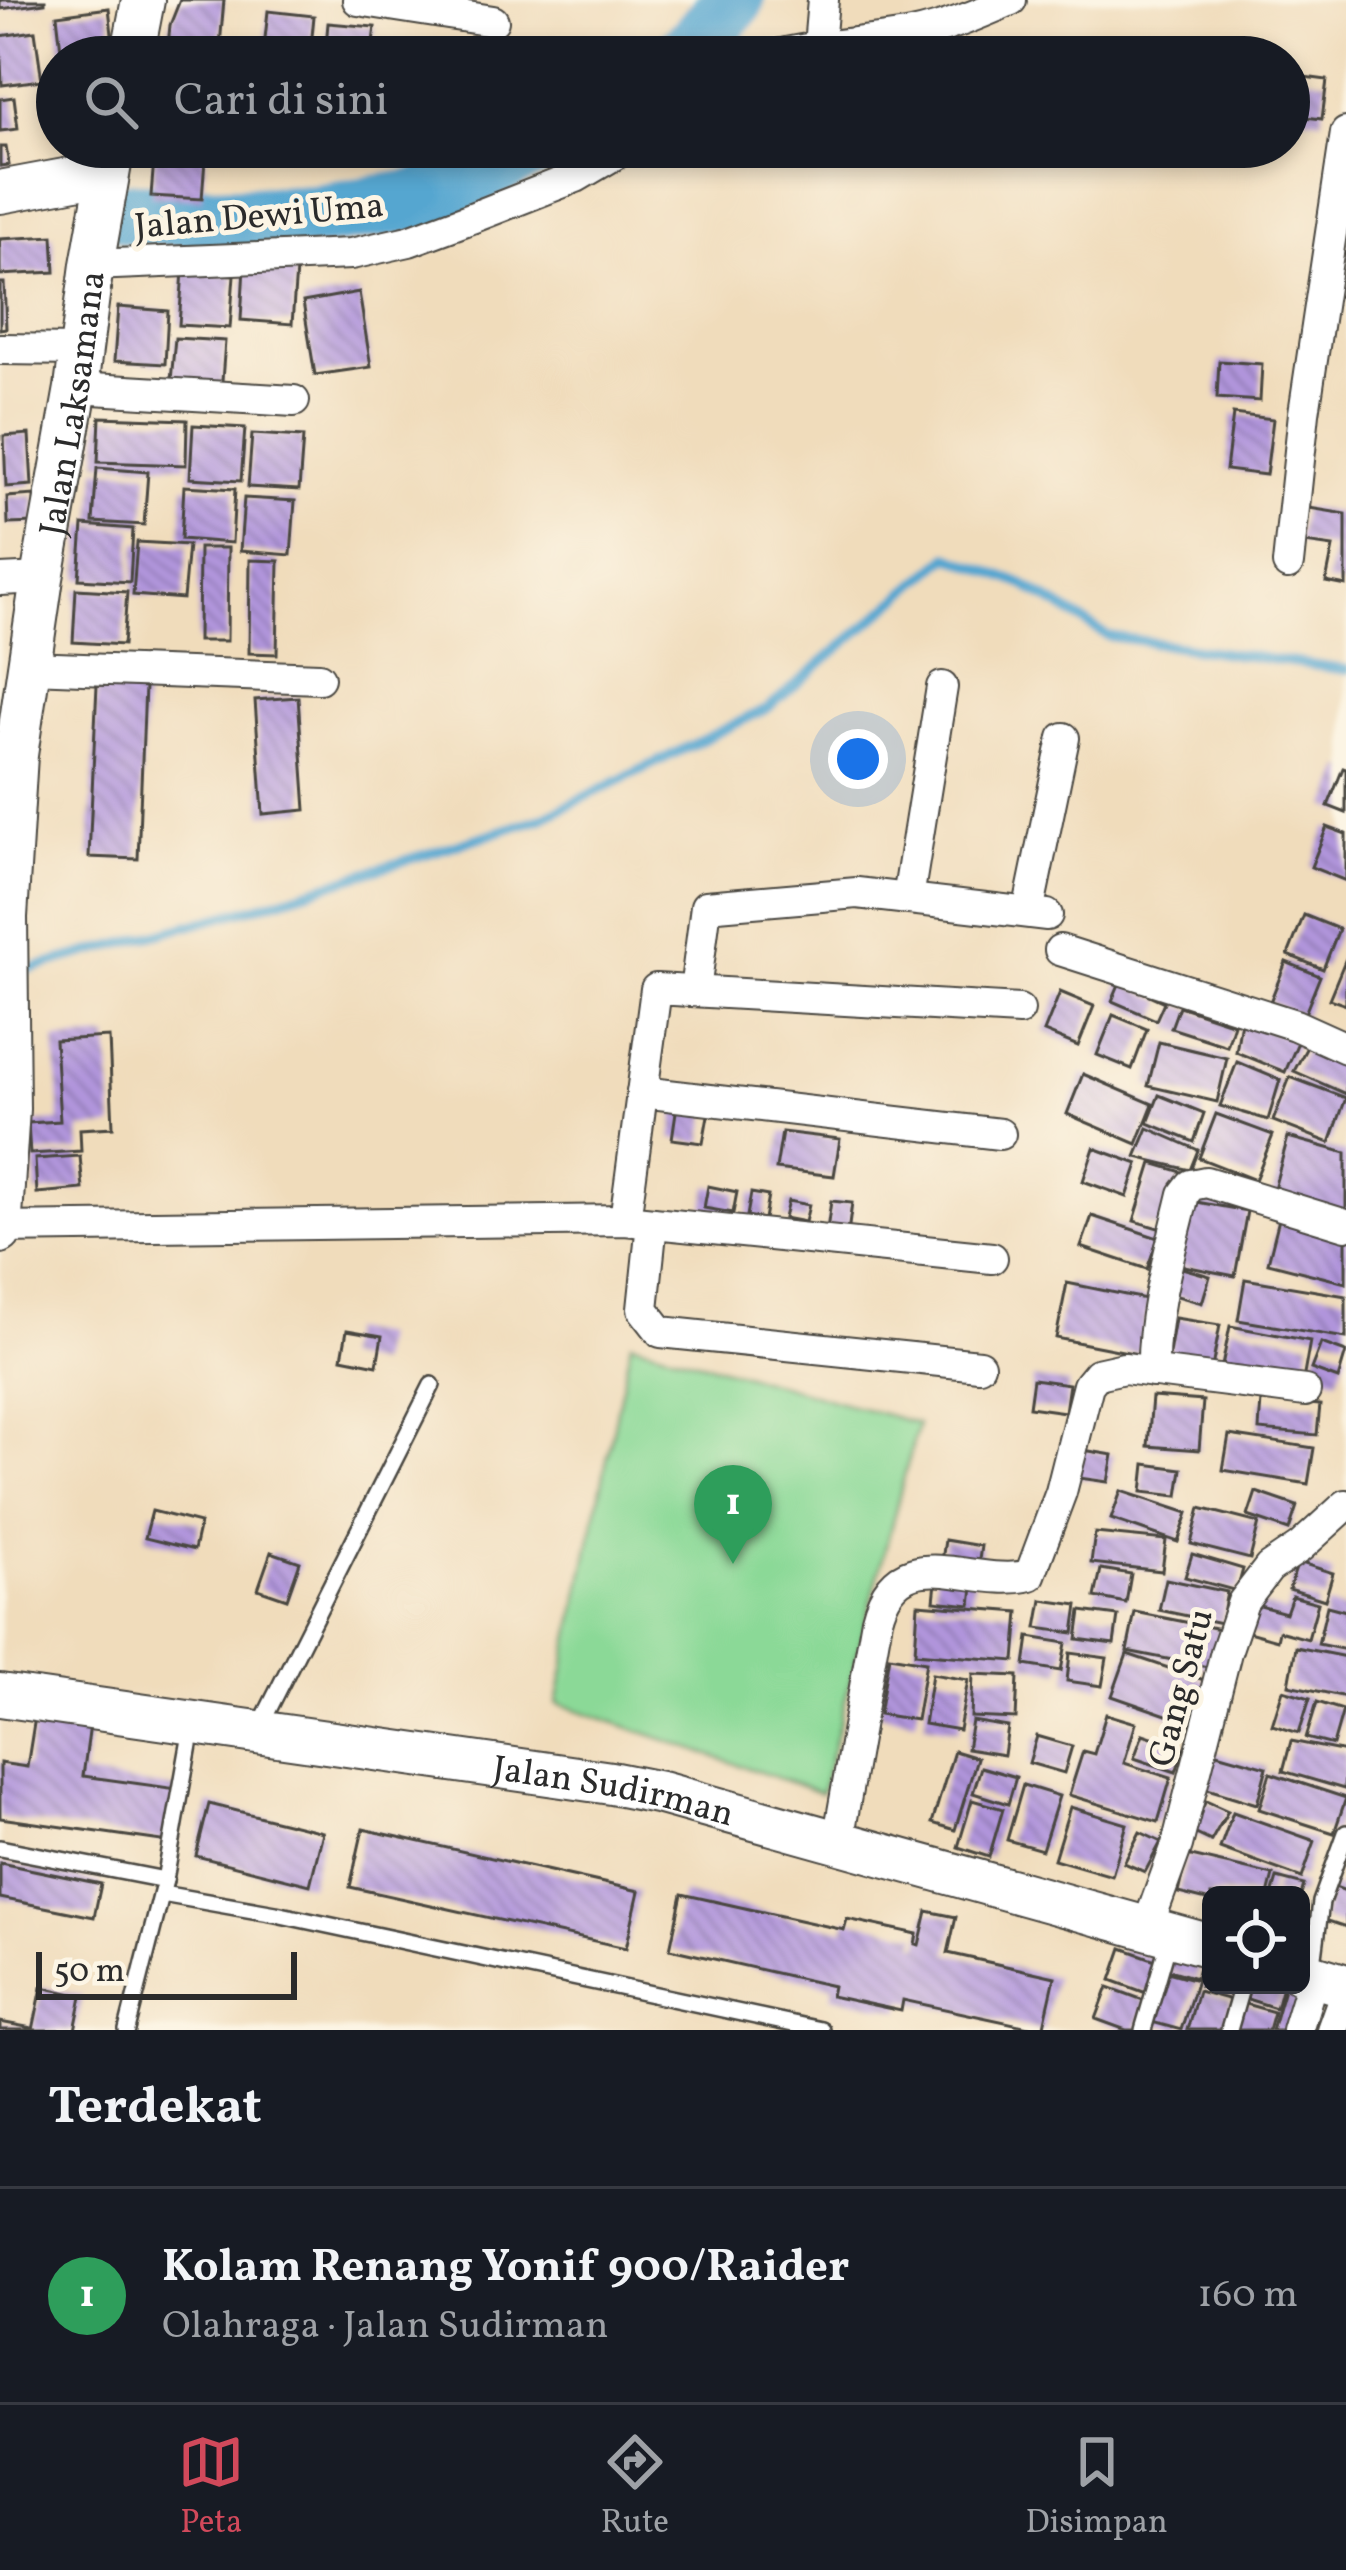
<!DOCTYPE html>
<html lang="id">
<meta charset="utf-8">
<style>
body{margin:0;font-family:Vollkorn,serif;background:#20242c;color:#f1f3f6}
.controls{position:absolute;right:36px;bottom:36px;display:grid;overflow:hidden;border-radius:18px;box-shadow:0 6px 18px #0003}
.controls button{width:108px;height:108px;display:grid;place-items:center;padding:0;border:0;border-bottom:3px solid #363941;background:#171b24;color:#f1f3f6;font:60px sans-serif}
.scale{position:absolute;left:36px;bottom:30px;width:261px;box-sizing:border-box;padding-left:12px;border:6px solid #2b2b2b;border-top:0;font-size:33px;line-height:42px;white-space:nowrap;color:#2b2b2b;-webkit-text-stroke:9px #fcf5e5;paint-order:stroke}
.you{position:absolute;left:858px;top:759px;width:42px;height:42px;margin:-30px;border:9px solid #fff;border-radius:50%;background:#1a73e8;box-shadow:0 0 0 18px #1a73e833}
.badge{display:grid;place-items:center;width:78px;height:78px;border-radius:50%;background:#d1495b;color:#fff;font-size:39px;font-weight:700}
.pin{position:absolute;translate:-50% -99px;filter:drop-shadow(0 3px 6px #0008)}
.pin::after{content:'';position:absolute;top:63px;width:42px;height:36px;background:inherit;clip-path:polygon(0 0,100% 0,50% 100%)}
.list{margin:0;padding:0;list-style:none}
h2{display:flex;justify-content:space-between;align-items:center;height:156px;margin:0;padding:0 48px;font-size:51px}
h2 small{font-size:39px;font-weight:400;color:#9ea1a6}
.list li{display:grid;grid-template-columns:78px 1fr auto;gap:36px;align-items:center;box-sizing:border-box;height:216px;padding:0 48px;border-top:3px solid #363941}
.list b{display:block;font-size:45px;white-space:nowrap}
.list p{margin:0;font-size:39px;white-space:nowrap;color:#9ea1a6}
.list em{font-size:39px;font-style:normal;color:#9ea1a6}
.icon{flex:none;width:66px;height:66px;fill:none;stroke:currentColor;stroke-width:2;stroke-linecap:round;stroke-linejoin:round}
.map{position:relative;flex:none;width:1346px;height:2030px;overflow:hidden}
.search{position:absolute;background:#171b24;box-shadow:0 6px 18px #0003;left:36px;right:36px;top:36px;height:132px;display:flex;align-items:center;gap:30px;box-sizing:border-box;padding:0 42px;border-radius:66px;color:#9ea1a6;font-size:45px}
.sheet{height:372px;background:#171b24}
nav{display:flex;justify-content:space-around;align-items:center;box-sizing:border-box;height:168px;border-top:3px solid #363941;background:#171b24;font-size:33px;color:#9ea1a6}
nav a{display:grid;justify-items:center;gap:6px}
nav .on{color:#d1495b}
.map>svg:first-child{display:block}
.garden{fill:#8bd997;stroke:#5b8261;stroke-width:3}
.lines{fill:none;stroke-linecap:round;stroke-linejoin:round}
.stream{stroke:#55a6d0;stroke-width:10}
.river{stroke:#55a6d0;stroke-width:63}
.building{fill:url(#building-back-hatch)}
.lane-casing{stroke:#494641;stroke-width:20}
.street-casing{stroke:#494641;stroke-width:34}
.secondary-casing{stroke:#494641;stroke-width:46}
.lane{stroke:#fff;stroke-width:15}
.street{stroke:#fff;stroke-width:30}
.secondary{stroke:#fff;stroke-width:42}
.labels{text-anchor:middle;stroke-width:10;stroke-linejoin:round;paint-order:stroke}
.street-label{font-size:36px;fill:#2b2b2b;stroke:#fcf5e5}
</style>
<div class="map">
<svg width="1346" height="2030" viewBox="0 0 1346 2030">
<defs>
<pattern id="building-back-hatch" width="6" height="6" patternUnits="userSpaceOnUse" patternTransform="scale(3)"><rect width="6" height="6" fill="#b195dc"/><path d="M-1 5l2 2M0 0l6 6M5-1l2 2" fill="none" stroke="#907ab3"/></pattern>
</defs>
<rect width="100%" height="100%" fill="#fcf5e5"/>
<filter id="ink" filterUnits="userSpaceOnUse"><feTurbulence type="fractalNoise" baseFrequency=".00833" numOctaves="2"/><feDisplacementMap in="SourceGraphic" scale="24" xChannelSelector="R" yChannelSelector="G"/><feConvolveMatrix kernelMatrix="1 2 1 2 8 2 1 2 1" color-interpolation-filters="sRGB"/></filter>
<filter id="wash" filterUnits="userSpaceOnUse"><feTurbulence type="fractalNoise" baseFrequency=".004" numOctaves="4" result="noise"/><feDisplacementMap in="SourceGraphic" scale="48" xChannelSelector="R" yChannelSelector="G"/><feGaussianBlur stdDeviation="2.7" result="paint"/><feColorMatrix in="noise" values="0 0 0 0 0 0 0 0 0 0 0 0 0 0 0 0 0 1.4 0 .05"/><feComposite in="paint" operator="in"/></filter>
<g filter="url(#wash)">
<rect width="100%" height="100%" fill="#f0dcbb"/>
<polygon class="garden" points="631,1342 918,1424 821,1793 557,1703"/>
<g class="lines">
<polyline class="stream" points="15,973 255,907 542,818 768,708 949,556 1024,585 1108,636 1346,670"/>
<g class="river">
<polyline points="682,57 695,46 733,0"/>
<polyline points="131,213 228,218 313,216 419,200 532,147"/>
</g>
</g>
<g id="blocks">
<g class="building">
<polygon points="0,0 45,0 45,3 0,9"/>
<polygon points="180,0 224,0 219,57 167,57 170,25"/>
<polygon points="109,8 113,43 61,50 57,15"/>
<polygon points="268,11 314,16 310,57 263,57"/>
<polygon points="328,23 375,27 371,57 325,57"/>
<polygon points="35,31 42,80 2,85 0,36"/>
<polygon points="48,69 57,69 57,104 49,104"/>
<polygon points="1289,75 1327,80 1322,119 1289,115"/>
<polygon points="14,97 18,129 0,131 0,99"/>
<polygon points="0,147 6,147 9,165 0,166"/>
<polygon points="155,147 206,147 202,199 151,196"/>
<polygon points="410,147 456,147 455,160 409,156"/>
<polygon points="53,236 55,272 0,275 0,239"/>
<polygon points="1343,253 1346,253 1346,297 1337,296"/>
<polygon points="244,267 296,270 292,324 241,320"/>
<polygon points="183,271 234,275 230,328 179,325"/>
<polygon points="0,283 4,283 6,328 0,329"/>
<polygon points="359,292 371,367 315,375 303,302"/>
<polygon points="118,307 168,311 165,364 114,361"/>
<polygon points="175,338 225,341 221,394 170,391"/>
<polygon points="1219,361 1262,364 1260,401 1217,398"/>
<polygon points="1233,414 1273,419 1266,475 1226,470"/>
<polygon points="100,417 187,420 186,465 98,462"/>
<polygon points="193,425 245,428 241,481 190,478"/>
<polygon points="29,434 32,485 6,487 4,436"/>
<polygon points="252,434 303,437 299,490 248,487"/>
<polygon points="97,468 148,472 144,525 93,522"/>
<polygon points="184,486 235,489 232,543 181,539"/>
<polygon points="34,495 35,523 8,524 7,497"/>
<polygon points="244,498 295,501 291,555 240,551"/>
<polygon points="1303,507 1346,514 1346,586 1326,582 1333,547 1298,542"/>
<polygon points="83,525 133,529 130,582 79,579"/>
<polygon points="137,542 188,545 183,599 133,595"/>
<polygon points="199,548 228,548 227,641 198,641"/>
<polygon points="250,560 279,561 277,654 249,653"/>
<polygon points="76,589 127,592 123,645 73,642"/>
<polygon points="97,685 145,686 138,859 89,857"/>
<polygon points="298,697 306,810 263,814 255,700"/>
<polygon points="1343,768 1346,769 1346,813 1328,806"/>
<polygon points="1327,827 1346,834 1346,881 1311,867"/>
<polygon points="1304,915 1339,929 1323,969 1288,955"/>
<polygon points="1346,958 1346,1005 1329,999"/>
<polygon points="1286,962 1320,976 1304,1016 1270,1002"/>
<polygon points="1120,982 1164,1002 1156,1020 1112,1001"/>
<polygon points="1060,992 1094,1006 1078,1046 1044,1032"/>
<polygon points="1179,1006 1234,1024 1227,1046 1171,1028"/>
<polygon points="1113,1015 1147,1029 1132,1069 1097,1055"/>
<polygon points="1241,1021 1298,1042 1285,1072 1236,1052"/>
<polygon points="109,1037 113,1127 80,1129 81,1151 30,1154 28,1123 60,1121 55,1040"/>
<polygon points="1159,1042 1227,1058 1217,1102 1148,1086"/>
<polygon points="1308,1045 1346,1060 1346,1094 1294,1071"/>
<polygon points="1237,1062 1280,1080 1268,1120 1220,1106"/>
<polygon points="1083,1074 1153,1104 1137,1144 1067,1114"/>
<polygon points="1290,1077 1346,1098 1330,1143 1273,1121"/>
<polygon points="1159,1095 1204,1113 1194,1142 1148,1123"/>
<polygon points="677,1105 709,1110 703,1143 672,1139"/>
<polygon points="1216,1114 1273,1135 1255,1180 1199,1158"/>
<polygon points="1148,1128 1198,1150 1190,1170 1136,1157"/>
<polygon points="782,1132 840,1139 834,1176 776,1169"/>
<polygon points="1288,1137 1346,1153 1346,1215 1272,1196"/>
<polygon points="1094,1148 1138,1164 1127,1197 1083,1181"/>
<polygon points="80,1156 83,1189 37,1193 35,1159"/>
<polygon points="1152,1163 1182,1172 1165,1230 1134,1221"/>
<polygon points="708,1186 737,1192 733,1213 704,1208"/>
<polygon points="751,1193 768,1196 764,1219 747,1216"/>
<polygon points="788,1201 809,1205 805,1222 784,1218"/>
<polygon points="831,1201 852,1203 848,1233 827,1230"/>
<polygon points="1191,1201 1247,1211 1235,1276 1179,1265"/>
<polygon points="1092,1216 1158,1238 1147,1269 1081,1247"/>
<polygon points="1279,1219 1346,1236 1346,1283 1268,1263"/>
<polygon points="1175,1266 1210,1276 1202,1303 1166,1293"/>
<polygon points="1245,1279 1346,1296 1346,1338 1238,1320"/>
<polygon points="1067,1283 1150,1300 1138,1354 1056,1338"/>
<polygon points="1175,1318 1220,1325 1211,1373 1167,1366"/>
<polygon points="1230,1326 1310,1341 1302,1386 1221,1371"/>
<polygon points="347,1330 382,1336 377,1365 342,1358"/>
<polygon points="1321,1343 1346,1352 1338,1379 1311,1369"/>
<polygon points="1033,1379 1069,1384 1065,1412 1029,1407"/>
<polygon points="1152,1397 1203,1401 1199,1450 1148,1446"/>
<polygon points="1261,1400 1320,1405 1317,1435 1259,1430"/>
<polygon points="1229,1435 1314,1448 1308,1484 1223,1470"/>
<polygon points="1077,1449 1113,1455 1108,1482 1072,1477"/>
<polygon points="1145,1464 1182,1469 1178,1496 1142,1492"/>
<polygon points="1121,1491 1188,1513 1178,1542 1111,1519"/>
<polygon points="1256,1492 1297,1506 1289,1530 1248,1516"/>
<polygon points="1200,1508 1259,1523 1250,1559 1191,1544"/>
<polygon points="152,1511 200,1523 194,1550 145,1538"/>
<polygon points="1095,1533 1166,1540 1162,1571 1091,1563"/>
<polygon points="945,1540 981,1546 977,1574 941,1568"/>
<polygon points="271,1552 300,1562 287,1599 258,1589"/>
<polygon points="1192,1554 1243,1569 1237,1591 1185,1577"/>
<polygon points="1298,1562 1333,1573 1325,1600 1289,1589"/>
<polygon points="1101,1569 1131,1574 1126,1603 1095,1597"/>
<polygon points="937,1573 974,1577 971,1605 934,1601"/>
<polygon points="1166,1579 1227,1592 1221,1623 1159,1610"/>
<polygon points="1292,1596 1318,1603 1308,1639 1279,1631 1277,1640 1241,1630 1249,1603 1286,1613"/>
<polygon points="1042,1600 1078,1605 1074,1633 1037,1628"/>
<polygon points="918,1604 1019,1612 1015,1661 915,1653"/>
<polygon points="1327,1606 1346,1611 1346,1650 1318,1644"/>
<polygon points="1081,1611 1118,1616 1114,1644 1077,1639"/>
<polygon points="1135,1612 1220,1629 1213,1668 1127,1651"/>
<polygon points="1029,1637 1066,1643 1061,1671 1025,1665"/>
<polygon points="1296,1647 1346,1657 1346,1697 1289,1685"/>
<polygon points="1070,1653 1107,1658 1102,1686 1067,1681"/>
<polygon points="1127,1654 1207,1681 1192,1724 1112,1696"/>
<polygon points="889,1656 926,1662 916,1720 879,1714"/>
<polygon points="932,1674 968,1680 959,1730 924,1724"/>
<polygon points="973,1674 1018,1676 1016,1719 971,1717"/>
<polygon points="1283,1690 1310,1698 1299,1733 1272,1725"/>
<polygon points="1317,1702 1343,1710 1333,1745 1306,1738"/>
<polygon points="1106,1714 1136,1723 1124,1763 1171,1778 1158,1822 1069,1795 1083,1751 1094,1754"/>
<polygon points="35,1717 90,1725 83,1776 177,1789 169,1842 0,1818 0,1763 27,1767"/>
<polygon points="972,1721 1008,1727 1004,1755 967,1749"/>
<polygon points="1143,1734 1184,1748 1176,1772 1134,1758"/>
<polygon points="1037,1736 1072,1746 1064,1773 1029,1763"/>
<polygon points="1291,1741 1346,1752 1344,1789 1283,1771"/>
<polygon points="954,1751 977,1758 955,1830 932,1823"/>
<polygon points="1214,1752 1267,1767 1257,1804 1204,1788"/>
<polygon points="981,1767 1016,1777 1008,1804 973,1793"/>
<polygon points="1270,1773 1346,1798 1334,1833 1259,1809"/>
<polygon points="1023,1785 1059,1796 1042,1850 1007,1840"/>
<polygon points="972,1800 1003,1809 989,1857 958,1847"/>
<polygon points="1206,1801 1228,1811 1211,1841 1190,1831"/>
<polygon points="209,1804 323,1832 310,1885 196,1856"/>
<polygon points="1070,1807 1127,1824 1112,1876 1054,1859"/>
<polygon points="1233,1812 1315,1841 1302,1878 1220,1848"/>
<polygon points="363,1829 639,1891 626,1948 350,1887"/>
<polygon points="1140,1832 1161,1842 1145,1872 1124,1863"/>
<polygon points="1187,1855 1273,1875 1268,1895 1211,1895 1211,1901 1178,1893"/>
<polygon points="0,1863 101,1884 94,1917 0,1898"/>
<polygon points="1277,1878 1304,1885 1301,1895 1272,1895"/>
<polygon points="1332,1886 1346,1891 1346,1927 1322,1919"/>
<polygon points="682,1894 844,1930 847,1919 917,1934 915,1944 919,1945 927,1911 956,1917 948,1953 1055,1977 1043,2030 903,2000 901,2011 831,1996 833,1986 670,1949"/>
<polygon points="1169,1946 1202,1956 1196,1978 1163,1968"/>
<polygon points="1122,1948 1161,1962 1149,1994 1111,1980"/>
<polygon points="1207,1963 1211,1965 1211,1985 1236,1985 1233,1996 1200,1986"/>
<polygon points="1164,1971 1197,1980 1181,2030 1148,2021"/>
<polygon points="1247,1985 1282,1986 1276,2008 1244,1998"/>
<polygon points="1285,1985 1304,1988 1287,2030 1272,2030"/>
<polygon points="42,1987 82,1996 75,2030 33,2030"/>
<polygon points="1108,1987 1146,2001 1136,2030 1126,2030 1096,2019"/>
<polygon points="1198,1991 1231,2000 1222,2030 1187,2030"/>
<polygon points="1242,2003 1274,2012 1269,2030 1234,2030"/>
<polygon points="0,2022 32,2028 32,2030 0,2030"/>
</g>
</g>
</g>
<g filter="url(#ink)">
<use href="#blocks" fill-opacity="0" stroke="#494641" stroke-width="3"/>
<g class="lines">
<g class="lane-casing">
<g id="lane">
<polyline points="258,1730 432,1385"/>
<polyline points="0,1848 165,1880"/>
<polyline points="162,1894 276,1914 821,2030"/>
<polyline points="1312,1972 1321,1902 1346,1833"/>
<polyline points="127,2030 165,1880 192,1728"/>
<polyline points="1143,2030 1170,1937"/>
<polyline points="1229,2030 1242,1985"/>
</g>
</g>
<g class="street-casing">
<g id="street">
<polyline points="358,0 493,21"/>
<polyline points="819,46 823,0"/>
<path d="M770,57C817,44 865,44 912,35C946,28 979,14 1011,0"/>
<polyline points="92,265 351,254 409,241 474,217 576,177 627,147"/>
<polyline points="0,349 79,350"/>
<polyline points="76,388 294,401"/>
<polyline points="1288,564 1304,413 1346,133"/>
<polyline points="0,580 42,578"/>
<polyline points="30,667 319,678"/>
<polyline points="908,898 942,687"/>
<polyline points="1028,912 1064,738"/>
<polyline points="1060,950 1295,1025 1346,1048"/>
<polyline points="695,991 706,906 857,893 1047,915"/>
<polyline points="642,1092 1000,1134"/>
<polyline points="625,1220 656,989 1019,1010"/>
<polyline points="652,1223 643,1309 661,1332 979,1365"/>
<polyline points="0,1228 625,1220 992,1258"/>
<path d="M1153,1372C1151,1315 1171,1249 1184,1194L1191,1185L1206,1182L1346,1225"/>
<path d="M838,1841L877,1619C898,1534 973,1590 1030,1575L1061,1492L1088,1385L1097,1374L1124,1368L1305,1391"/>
<polyline points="1147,1928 1177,1845 1226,1652 1243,1602 1269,1568 1300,1547 1346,1505"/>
<polyline points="1297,2030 1308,1994 1309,1974"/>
<polyline points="1332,2030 1346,1991"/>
</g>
</g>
<g class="secondary-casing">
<g id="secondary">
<polyline points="132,57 143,0"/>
<polyline points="0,192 108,172"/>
<path id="s1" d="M0,1232L8,1109L6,917L16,755L42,578L76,388L92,265L113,147"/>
<path id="s2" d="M0,1695L611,1783L661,1793L1211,1946"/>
<polyline points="1301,1972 1346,1986"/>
</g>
</g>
<use href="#lane" class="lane"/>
<use href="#street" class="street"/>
<use href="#secondary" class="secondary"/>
</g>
</g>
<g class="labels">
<g class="street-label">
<text transform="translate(259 214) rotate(-5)" y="13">Jalan Dewi Uma</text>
<text dy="13" stroke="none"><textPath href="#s1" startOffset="834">Jalan Laksamana</textPath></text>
<text transform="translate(1179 1687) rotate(-75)" y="13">Gang Satu</text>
<text dy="13" stroke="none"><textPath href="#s2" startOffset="621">Jalan Sudirman</textPath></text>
</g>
</g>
</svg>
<div class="controls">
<button><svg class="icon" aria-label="locate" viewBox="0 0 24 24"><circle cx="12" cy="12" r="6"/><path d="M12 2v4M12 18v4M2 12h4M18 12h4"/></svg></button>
</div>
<div class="scale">50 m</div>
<div class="you"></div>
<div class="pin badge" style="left:733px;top:1564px;background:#2e9e5b">1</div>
<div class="search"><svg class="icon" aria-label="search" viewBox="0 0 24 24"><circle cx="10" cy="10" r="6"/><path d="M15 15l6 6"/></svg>Cari di sini</div>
</div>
<section class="sheet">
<h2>Terdekat<small></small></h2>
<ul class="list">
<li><span class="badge" style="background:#2e9e5b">1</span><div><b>Kolam Renang Yonif 900/Raider</b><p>Olahraga · Jalan Sudirman</p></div><em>160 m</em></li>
</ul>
</section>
<nav>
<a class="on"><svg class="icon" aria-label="map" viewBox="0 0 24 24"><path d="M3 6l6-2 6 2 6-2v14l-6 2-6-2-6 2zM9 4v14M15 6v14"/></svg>Peta</a>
<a><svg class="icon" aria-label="directions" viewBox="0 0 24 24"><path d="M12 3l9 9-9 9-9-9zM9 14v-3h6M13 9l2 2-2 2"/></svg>Rute</a>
<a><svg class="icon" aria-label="saved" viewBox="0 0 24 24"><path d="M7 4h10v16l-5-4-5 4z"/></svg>Disimpan</a>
</nav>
